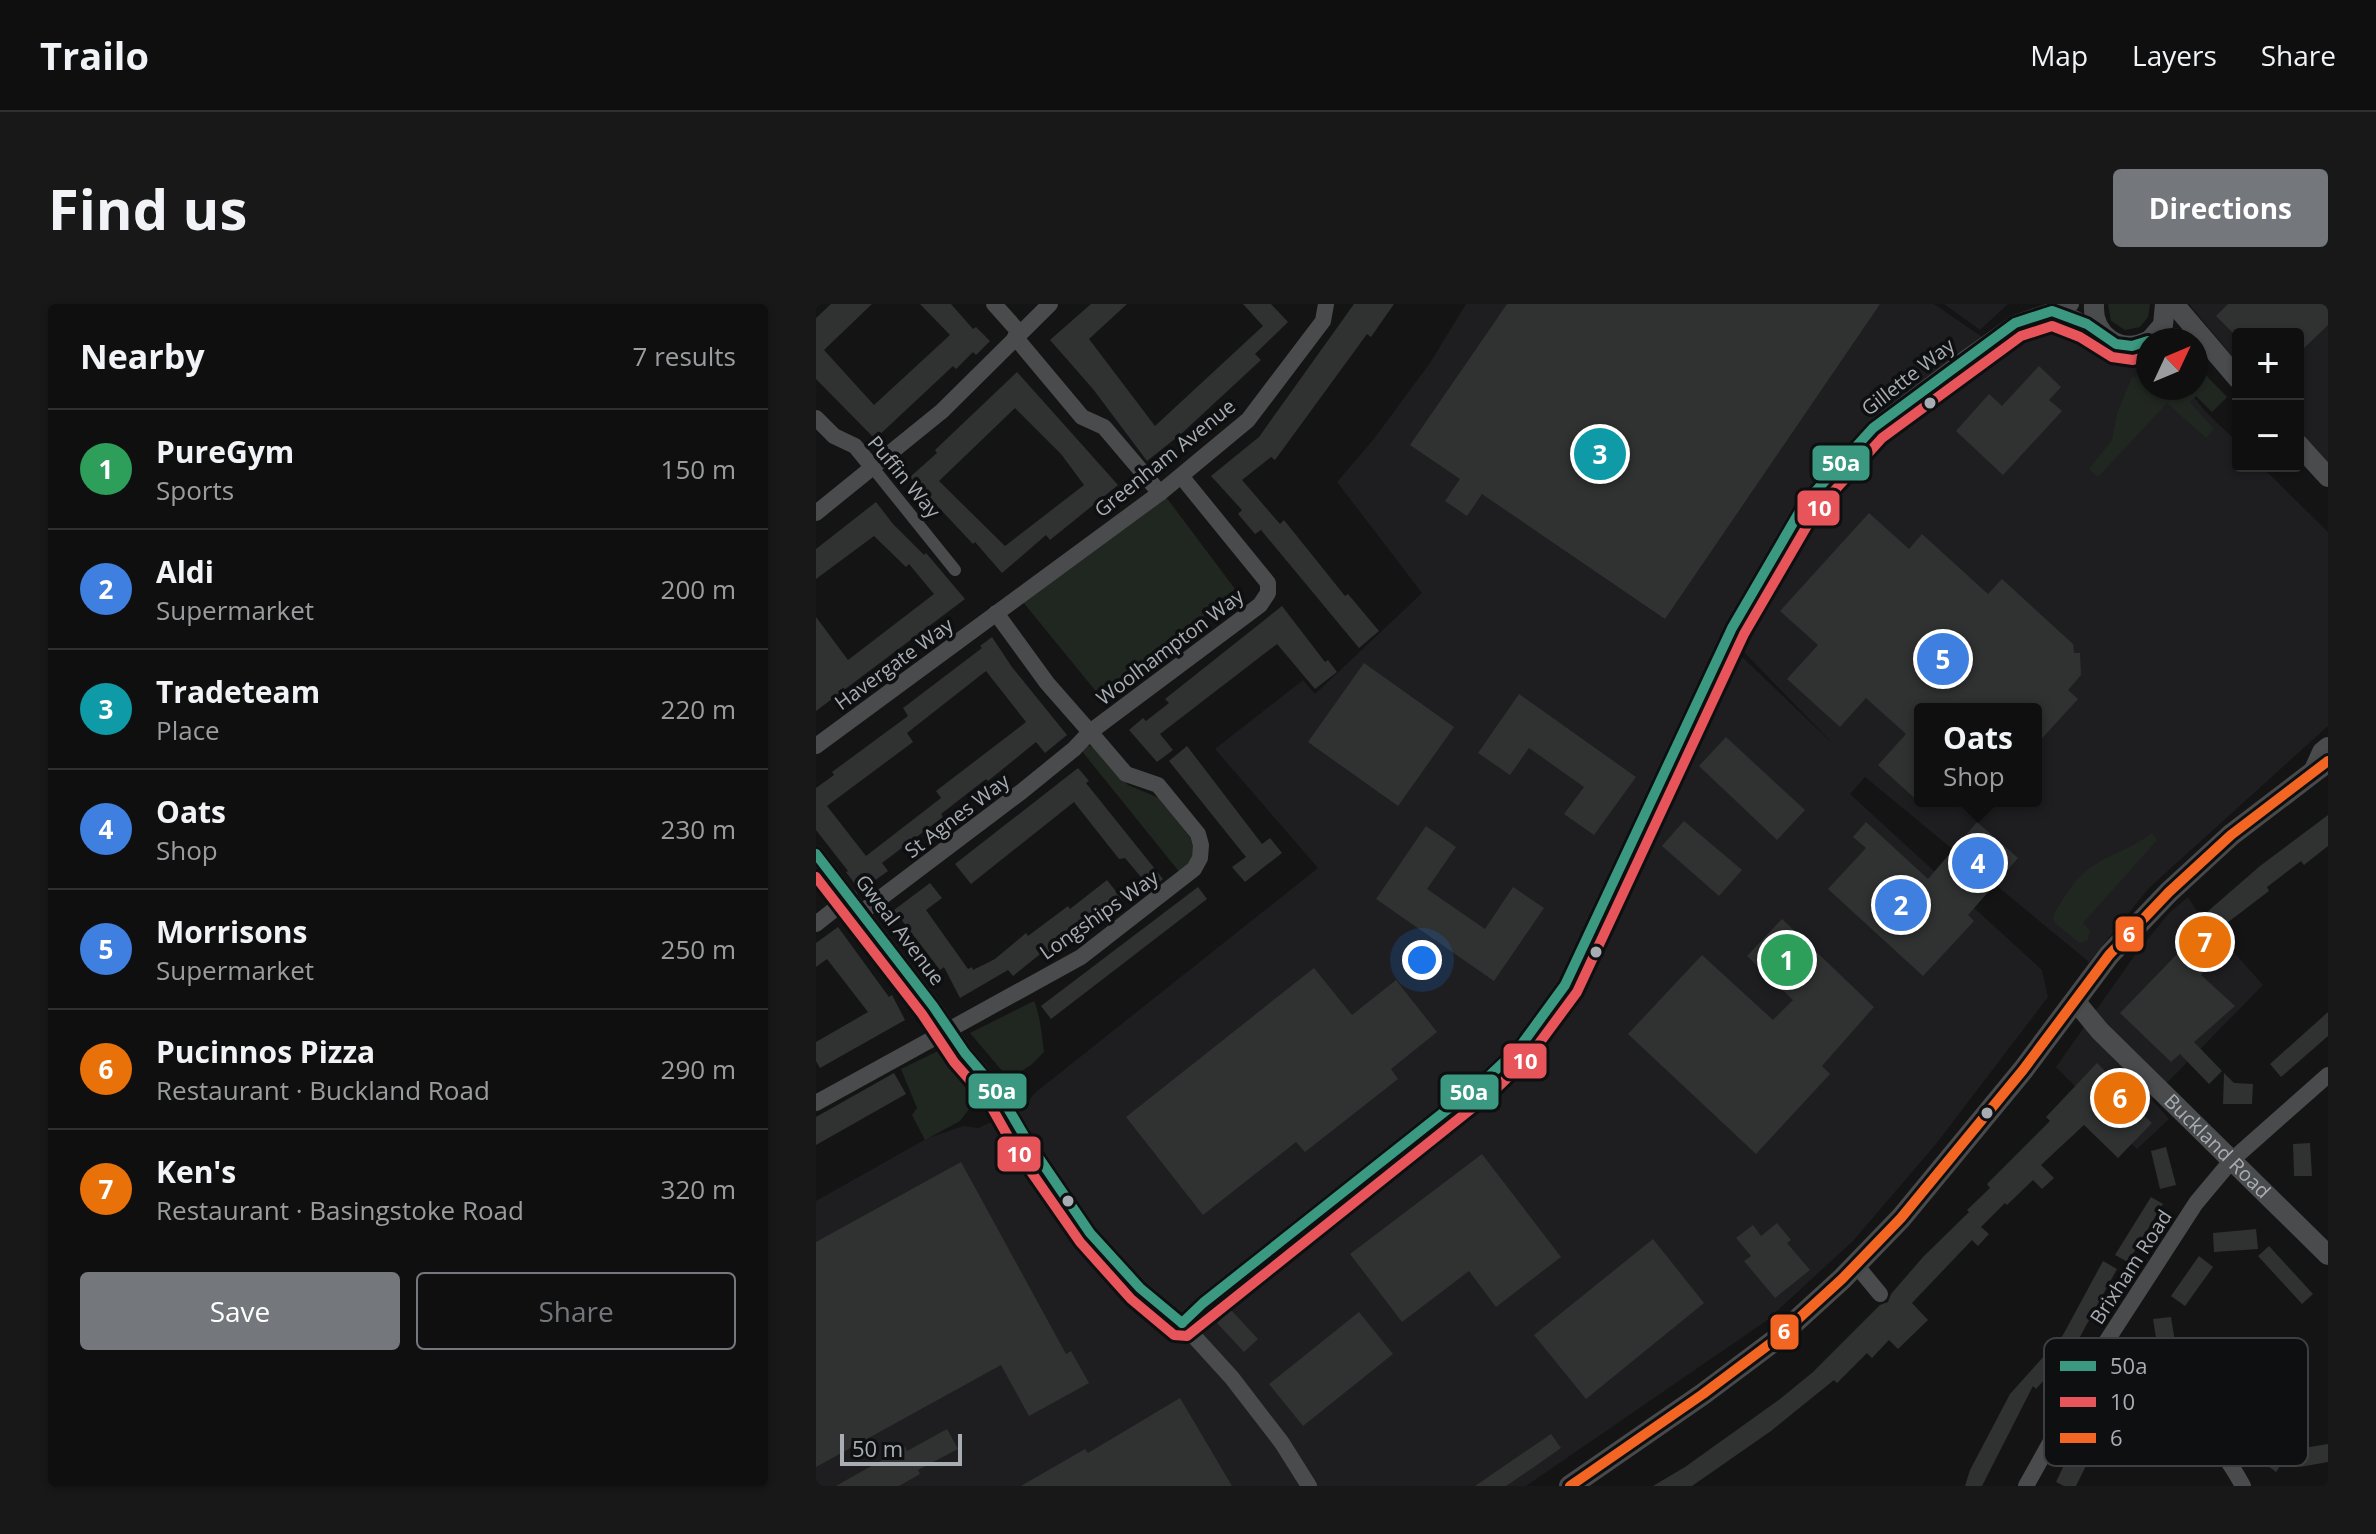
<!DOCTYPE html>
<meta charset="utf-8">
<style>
body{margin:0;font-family:"Open Sans",sans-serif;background:#181818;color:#f1f3f6}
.controls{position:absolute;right:24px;top:24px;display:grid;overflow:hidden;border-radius:8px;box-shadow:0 2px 6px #0004}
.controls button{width:72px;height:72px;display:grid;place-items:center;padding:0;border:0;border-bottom:2px solid #2f2f2f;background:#0f0f0f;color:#f1f3f6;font:40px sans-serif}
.compass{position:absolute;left:1320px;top:24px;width:72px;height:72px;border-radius:50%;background:#0f0f0f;box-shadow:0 2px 6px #0004;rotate:46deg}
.scale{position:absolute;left:24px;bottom:20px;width:122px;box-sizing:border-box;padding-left:8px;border:4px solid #a7adb3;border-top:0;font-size:22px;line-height:28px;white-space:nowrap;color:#a7adb3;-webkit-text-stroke:6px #0e0f10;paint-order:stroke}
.you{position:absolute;left:606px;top:656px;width:28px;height:28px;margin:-20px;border:6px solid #fff;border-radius:50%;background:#1a73e8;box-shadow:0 0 0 12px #1a73e833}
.badge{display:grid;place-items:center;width:52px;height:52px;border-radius:50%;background:#74777b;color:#fff;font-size:26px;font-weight:700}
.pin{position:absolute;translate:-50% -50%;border:4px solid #fff;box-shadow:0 2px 8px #0006}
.popup{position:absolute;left:1098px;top:399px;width:128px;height:104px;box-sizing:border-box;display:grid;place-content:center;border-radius:8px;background:#0f0f0f;filter:drop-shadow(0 2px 6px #0005);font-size:26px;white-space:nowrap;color:#9b9c9e}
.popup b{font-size:30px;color:#f1f3f6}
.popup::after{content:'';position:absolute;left:50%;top:100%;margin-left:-16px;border:16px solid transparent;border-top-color:#0f0f0f}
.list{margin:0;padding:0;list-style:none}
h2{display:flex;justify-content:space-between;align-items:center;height:104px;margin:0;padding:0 32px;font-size:34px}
h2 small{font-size:26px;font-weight:400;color:#9b9c9e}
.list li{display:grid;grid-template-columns:52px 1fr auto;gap:24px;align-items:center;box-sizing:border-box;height:120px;padding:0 32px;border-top:2px solid #2f2f2f}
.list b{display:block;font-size:30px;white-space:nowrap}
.list p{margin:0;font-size:26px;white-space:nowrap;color:#9b9c9e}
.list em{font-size:26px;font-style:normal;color:#9b9c9e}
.actions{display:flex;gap:16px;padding:24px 32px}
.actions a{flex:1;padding:18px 0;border:2px solid #74777b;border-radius:8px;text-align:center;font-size:28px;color:#74777b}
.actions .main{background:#74777b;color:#fff}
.map{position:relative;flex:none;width:1512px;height:1182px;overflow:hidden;border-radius:8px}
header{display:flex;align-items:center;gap:48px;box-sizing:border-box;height:112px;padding:0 40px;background:#0f0f0f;border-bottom:2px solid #2f2f2f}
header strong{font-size:38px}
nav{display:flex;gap:44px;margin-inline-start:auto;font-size:28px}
.intro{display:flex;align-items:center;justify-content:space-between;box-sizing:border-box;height:192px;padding:0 48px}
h1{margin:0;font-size:56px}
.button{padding:20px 36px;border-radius:8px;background:#74777b;color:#fff;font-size:28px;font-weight:700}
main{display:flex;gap:48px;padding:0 48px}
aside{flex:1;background:#0f0f0f;border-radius:8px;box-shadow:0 2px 6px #0004}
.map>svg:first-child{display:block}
.built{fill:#1e1e20;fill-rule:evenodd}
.green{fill:#202620}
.building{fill:#303131;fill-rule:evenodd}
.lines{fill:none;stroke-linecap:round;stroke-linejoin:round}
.pedestrian{stroke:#494b4d;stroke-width:12}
.minor{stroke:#494b4d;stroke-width:16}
.tertiary{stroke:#494b4d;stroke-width:20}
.secondary{stroke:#47494a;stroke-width:22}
.bus-1-casing{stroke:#0e0f10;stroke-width:16}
.bus-2-casing{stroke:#0e0f10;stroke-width:16}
.bus-3-casing{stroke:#0e0f10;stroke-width:16}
.bus-1{stroke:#3a9980;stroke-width:10}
.bus-2{stroke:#e75459;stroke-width:10}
.bus-3{stroke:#f26522;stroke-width:10}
.bus-dot{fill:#a7adb3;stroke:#0e0f10;stroke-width:3}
.labels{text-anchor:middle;stroke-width:7;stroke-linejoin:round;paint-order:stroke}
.street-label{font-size:20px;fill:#a7adb3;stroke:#0e0f10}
.key{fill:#0e0f10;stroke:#3c3e41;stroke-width:2}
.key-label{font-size:22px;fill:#a7adb3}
.line-badge{stroke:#0e0f10;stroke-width:3}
.badge-label{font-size:22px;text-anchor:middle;font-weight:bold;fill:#fff}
</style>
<header>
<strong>Trailo</strong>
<nav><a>Map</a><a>Layers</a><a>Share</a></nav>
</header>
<div class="intro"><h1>Find us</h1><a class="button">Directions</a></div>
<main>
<aside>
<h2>Nearby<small>7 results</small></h2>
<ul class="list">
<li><span class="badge" style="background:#2e9e5b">1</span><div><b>PureGym</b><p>Sports</p></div><em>150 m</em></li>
<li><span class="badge" style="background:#3f7fe0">2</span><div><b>Aldi</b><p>Supermarket</p></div><em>200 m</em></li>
<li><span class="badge" style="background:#0f9aa8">3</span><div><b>Tradeteam</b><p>Place</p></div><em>220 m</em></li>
<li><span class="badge" style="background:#3f7fe0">4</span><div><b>Oats</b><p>Shop</p></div><em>230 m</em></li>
<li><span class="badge" style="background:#3f7fe0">5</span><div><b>Morrisons</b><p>Supermarket</p></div><em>250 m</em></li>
<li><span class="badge" style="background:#e8710a">6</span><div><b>Pucinnos Pizza</b><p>Restaurant · Buckland Road</p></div><em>290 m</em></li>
<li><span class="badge" style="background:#e8710a">7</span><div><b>Ken's</b><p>Restaurant · Basingstoke Road</p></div><em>320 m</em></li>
</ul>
<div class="actions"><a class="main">Save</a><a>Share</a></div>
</aside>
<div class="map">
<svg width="1512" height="1182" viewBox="0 0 1512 1182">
<rect width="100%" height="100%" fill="#141414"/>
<g class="built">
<path d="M650,0H1118L1166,33L984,214L921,348L1020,443L928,348L998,208L1188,30L1232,20L1263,21L1271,35L1301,51L1332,46V84H1371L1389,107L1422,139V162H1445L1512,228V422L1333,584L1273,658L1049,473L1034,490L1226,666L1232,693L1120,840L1037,937L950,1017L710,1182H0V897L110,835L147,822L162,824L205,805L220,788L502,564L399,445L487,376L499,390L606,289L521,178L557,136L614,59ZM1104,405H1220V497H1104Z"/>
<polygon points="1128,0 1192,0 1164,26"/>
<polygon points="1373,0 1512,0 1512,161 1482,127 1482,30 1422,30 1422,59"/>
<polygon points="1372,593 1381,607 1447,681 1335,795 1353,815 1321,845 1240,763 1319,651 1353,609"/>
</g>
<g class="green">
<polygon points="1292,0 1334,0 1332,13 1324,23 1309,26 1295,17"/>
<polygon points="1332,53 1332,84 1380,84 1380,61 1411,93 1396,108 1380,92 1374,98 1398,125 1390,134 1351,99 1282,173 1273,165 1296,136 1301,109 1316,73 1319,74"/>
<path d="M350,193L419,285C376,323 331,358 287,396L207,298Z"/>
<polygon points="271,441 279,444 312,481 343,494 379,540 378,560 365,570 265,446"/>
<path d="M1336,529L1341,536L1267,619L1274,627L1272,636L1264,639L1239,619L1237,614L1239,608C1249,592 1259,574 1275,563C1294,550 1317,544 1336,529Z"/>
<path d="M218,697C224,709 226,734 228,748L215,761L193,775L154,729Z"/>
<polygon points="122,747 164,797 156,801 144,817 109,836 96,811 101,804 85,765"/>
</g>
<g class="building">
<polygon points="15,0 56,0 8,46 58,101 134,31 104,0 135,0 157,25 160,23 174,37 160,51 157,48 140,65 137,62 59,135 0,75 0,14"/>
<polygon points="275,0 311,0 273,35 339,122 447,22 427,0 455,0 472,18 439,50 445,56 365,130 331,157 277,85 234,36"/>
<polygon points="538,0 578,0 555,33 551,30 459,156 455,153 426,176 464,220 468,216 529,292 532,290 563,327 543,344 445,226 439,230 422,210 426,206 395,172 443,133"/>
<polygon points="691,0 1064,0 849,315 666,190 651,212 629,197 644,175 594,141"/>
<polygon points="1412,0 1512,0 1512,21 1482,50 1482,30 1418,30 1400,12"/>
<polygon points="1223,62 1245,83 1233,96 1246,107 1187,171 1140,127 1173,90 1186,102"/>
<path d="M201,68L302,181L234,236L230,231L186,269L159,238L157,240L94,173L121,149L119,146ZM199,104L245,150L268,181L189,242L123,177Z"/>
<polygon points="60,198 77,220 108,251 110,249 149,295 0,407 0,313 32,356 118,290 93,260 90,263 58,232 0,275 0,245"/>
<polygon points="1053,209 1093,245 1106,230 1172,290 1186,275 1257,340 1258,349 1264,349 1265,371 1252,386 1262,395 1220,441 1220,405 1104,405 1104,499 1062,461 1090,430 1050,394 1024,423 971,375 1002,341 964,307"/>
<polygon points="466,302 509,358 512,356 521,368 499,385 461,340 344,430 357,446 341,458 313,426 327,414 330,417 353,399 349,395"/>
<path d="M176,333L196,363L251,431L229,449L220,438L172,477L170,475L125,510L127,513L66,559L72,567L44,587L30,568L32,567L0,526V484L18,471L16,468L92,412L87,404L166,344L164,342ZM170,367L210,418L120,487L125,494L50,552L11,502L97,438L91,429Z"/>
<polygon points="548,359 638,423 582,502 492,438"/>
<polygon points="703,390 820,473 778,531 748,510 768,483 713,444 694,471 662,449"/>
<polygon points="910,433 989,506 961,536 883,462"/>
<polygon points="371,442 446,540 454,534 466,549 429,578 416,563 430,553 353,457"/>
<polygon points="262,464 273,477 270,479 347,575 335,585 309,554 303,555 258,498 155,580 139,560"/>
<polygon points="1512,511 1512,542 1488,561 1485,557 1451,583 1453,587 1394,632 1406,649 1385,671 1419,702 1378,738 1406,767 1393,780 1364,750 1355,758 1304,709 1396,614 1391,608 1444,562"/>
<polygon points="868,517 926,566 903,592 846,542"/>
<polygon points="1050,518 1112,575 1161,518 1202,554 1152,611 1158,617 1107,672 1012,585 1050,544 1037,533"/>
<polygon points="610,522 640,543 611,585 669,625 697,583 728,604 678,677 560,595"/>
<polygon points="291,576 305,594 260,629 262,631 242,646 240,644 230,651 228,647 197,672 192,666 144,694 128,663 124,666 78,606 114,579 126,594 110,606 152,665 156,663 157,666 179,655 210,629 212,632 252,602 254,605"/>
<polygon points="382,583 391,595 235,715 225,702"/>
<polygon points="966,615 1058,703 1006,762 1014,770 940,850 812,730 886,651 957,716 977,696 931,652"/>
<polygon points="22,623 73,693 76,691 89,716 4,764 0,757 0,738 52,708 11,655 0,663 0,639"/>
<polygon points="498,664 536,711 580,676 621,728 575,765 582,775 489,848 480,838 387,911 310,813"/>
<polygon points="1512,708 1512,732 1465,773 1454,760"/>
<polygon points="1281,759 1304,782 1303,788 1336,819 1302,854 1268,821 1225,861 1238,874 1226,885 1217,876 1191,901 1189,899 1165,923 1173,930 1162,942 1156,936 1096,999 1112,1016 1082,1045 1073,1036 1056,1054 1051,1049 1021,1079 1018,1076 955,1127 876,1182 837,1182 869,1163 964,1095 997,1068 1064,1001 1072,998 1075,990 1107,953 1153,908 1151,906 1174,884 1171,880 1234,817 1230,813"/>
<polygon points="78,769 90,790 0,841 0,813"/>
<polygon points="1408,769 1418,779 1437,780 1436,800 1407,800"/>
<polygon points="1494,839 1496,872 1478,872 1477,840"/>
<polygon points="1350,843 1360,881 1344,885 1335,847"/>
<polygon points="666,850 745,953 680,1003 653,967 586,1018 534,950"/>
<polygon points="145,858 250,1050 255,1047 273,1079 213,1112 185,1061 0,1163 0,938"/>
<polygon points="1335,893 1347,900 1312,958 1299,951"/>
<polygon points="961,919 975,936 971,939 994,966 959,994 928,957 935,952 920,934 937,921 945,932"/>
<polygon points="1440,925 1442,945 1398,948 1397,929"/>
<polygon points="837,935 888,999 770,1095 718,1031"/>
<polygon points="1453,942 1497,990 1486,1000 1442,952"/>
<polygon points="1383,952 1397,963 1369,1002 1355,992"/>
<polygon points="1287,957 1301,965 1260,1040 1220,1085 1217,1082 1166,1182 1149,1182 1154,1166 1194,1090 1247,1031"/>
<polygon points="415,1006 442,1035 428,1048 401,1019"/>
<polygon points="543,1008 577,1050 487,1122 453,1080"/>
<polygon points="1355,1013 1360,1044 1342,1047 1337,1015"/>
<polygon points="1366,1050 1434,1120 1424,1130 1355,1061"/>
<polygon points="364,1094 416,1182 205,1182 269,1145 272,1149"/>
<polygon points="1316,1105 1318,1122 1288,1125 1260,1182 1248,1182 1240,1178 1262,1132 1278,1140 1274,1111"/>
<polygon points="1334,1123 1362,1154 1351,1163 1324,1132"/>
<polygon points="131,1125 142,1145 102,1166 104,1170 83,1182 20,1182 89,1143 91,1147"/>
<polygon points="735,1130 745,1144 718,1163 690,1182 659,1182"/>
<polygon points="1449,1140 1469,1155 1460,1168 1440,1153"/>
<polygon points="1512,1140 1512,1158 1484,1163 1481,1145"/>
</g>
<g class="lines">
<polyline class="pedestrian" points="57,164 139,266"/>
<g class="minor">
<polyline points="178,0 203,28"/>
<polyline points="1236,7 1258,14 1286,30"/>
<polyline points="199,33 266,113 288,123 344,189"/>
<polyline points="0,114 18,132 39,142 57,164"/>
<polyline points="0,209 126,107 234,0"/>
<polyline points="0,442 344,189 432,116 507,17 510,0"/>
<polyline points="0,550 117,702 149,749 183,789 210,835 274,929 324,984 366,1019 416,1074 466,1139 493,1182"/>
<polyline points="46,608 205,488 258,445 274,428 231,379 180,309"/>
<polyline points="0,620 34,593"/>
<polyline points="0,799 265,653 378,565 384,554 385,541 382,530 342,481 310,470 274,428 444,301 452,289 452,279 365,172"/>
<polyline points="1040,961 1064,990"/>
<polyline points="366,1019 387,999 671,774 703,744 749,681 916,324 988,200 1057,124 1151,53 1199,19 1255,0"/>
<path d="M1290,1038C1338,1067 1401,1133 1427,1182"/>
<polyline points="1210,1182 1290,1038 1380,899 1416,856 1512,771"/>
</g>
<g class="tertiary">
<path d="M1278,0C1276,31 1304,51 1332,37"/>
<polyline points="1358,0 1422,75"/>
<polyline points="1340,31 1369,36"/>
<polyline points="1334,36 1347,21 1349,0"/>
<polyline points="1482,140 1512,173"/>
<polyline points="1497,468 1506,448 1512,443"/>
<path id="s1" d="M1260,698L1284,727L1512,951"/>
</g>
<polyline class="secondary" points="754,1182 887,1090 959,1036 1026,975 1085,914 1207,766 1293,651 1353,588 1415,531 1512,457"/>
<g class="bus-1-casing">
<g id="bus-1">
<polyline points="0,550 117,702 149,749 183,789 210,835 274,929 324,984 366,1019"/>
<polyline points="366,1019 387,999 671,774 703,744 749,681 916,324 988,200 1057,124 1199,19 1236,7 1271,20 1300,40 1316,42 1332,37"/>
</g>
</g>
<g class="bus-2-casing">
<polyline id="bus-2" points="0,573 106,710 138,758 172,797 198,843 264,938 315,995 358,1031 371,1032 680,785 713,753 761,688 928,330 999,208 1066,134 1205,32 1236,22 1264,33 1296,53 1317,56 1332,52"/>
</g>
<g class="bus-3-casing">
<polyline id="bus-3" points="754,1182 887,1090 959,1036 1026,975 1085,914 1207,766 1293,651 1353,588 1415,531 1512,457"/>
</g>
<use href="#bus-1" class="bus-1"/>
<use href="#bus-2" class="bus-2"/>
<use href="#bus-3" class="bus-3"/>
</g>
<g class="bus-dot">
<circle cx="1114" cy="99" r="7"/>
<circle cx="780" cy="648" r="7"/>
<circle cx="1171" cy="809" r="7"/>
<circle cx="252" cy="897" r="7"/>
</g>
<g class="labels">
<g class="street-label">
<text transform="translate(1092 73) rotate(-38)" y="7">Gillette Way</text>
<text transform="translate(349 154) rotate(-39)" y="7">Greenham Avenue</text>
<text transform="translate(88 173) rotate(50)" y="7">Puffin Way</text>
<text transform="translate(354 343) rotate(-37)" y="7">Woolhampton Way</text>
<text transform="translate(78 360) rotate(-36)" y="7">Havergate Way</text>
<text transform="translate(141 512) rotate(-37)" y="7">St Agnes Way</text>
<text transform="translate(283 611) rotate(-35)" y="7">Longships Way</text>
<text transform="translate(84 626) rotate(53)" y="7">Gweal Avenue</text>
<text dy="7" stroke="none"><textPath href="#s1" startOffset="202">Buckland Road</textPath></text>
<text transform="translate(1315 963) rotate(-57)" y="7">Brixham Road</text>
</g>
</g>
<rect x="1228" y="1034" width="264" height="128" rx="12" class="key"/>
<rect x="1244" y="1057" width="36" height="10" fill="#3a9980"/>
<rect x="1244" y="1093" width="36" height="10" fill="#e75459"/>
<rect x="1244" y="1129" width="36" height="10" fill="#f26522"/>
<g class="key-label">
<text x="1294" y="1070">50a</text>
<text x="1294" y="1106">10</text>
<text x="1294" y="1142">6</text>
</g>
<g class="line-badge">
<rect x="995" y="140" width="60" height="38" rx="8" fill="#3a9980"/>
<rect x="980" y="185" width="45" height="38" rx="8" fill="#e75459"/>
<rect x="1298" y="611" width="31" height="38" rx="8" fill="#f26522"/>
<rect x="686" y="738" width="46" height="38" rx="8" fill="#e75459"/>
<rect x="151" y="768" width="61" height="38" rx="8" fill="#3a9980"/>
<rect x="623" y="769" width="61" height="38" rx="8" fill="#3a9980"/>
<rect x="180" y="831" width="46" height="38" rx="8" fill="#e75459"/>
<rect x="953" y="1009" width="31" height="38" rx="8" fill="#f26522"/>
</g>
<g class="badge-label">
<text x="1025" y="167">50a</text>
<text x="1003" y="212">10</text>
<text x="1313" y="638">6</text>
<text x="709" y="765">10</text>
<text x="181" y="795">50a</text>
<text x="653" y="796">50a</text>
<text x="203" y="858">10</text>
<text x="968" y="1035">6</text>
</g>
</svg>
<div class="controls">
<button>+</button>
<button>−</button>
</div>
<svg class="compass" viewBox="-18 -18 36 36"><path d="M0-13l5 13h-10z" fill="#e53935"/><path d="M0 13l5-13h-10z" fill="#9b9c9e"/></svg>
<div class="scale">50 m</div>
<div class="you"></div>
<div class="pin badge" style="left:971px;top:656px;background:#2e9e5b">1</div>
<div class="pin badge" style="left:1085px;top:601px;background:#3f7fe0">2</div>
<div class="pin badge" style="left:784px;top:150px;background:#0f9aa8">3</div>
<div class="pin badge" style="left:1162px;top:559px;background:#3f7fe0">4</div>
<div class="popup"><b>Oats</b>Shop</div>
<div class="pin badge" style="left:1127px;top:355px;background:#3f7fe0">5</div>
<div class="pin badge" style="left:1304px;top:794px;background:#e8710a">6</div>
<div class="pin badge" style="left:1389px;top:638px;background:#e8710a">7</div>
</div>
</main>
